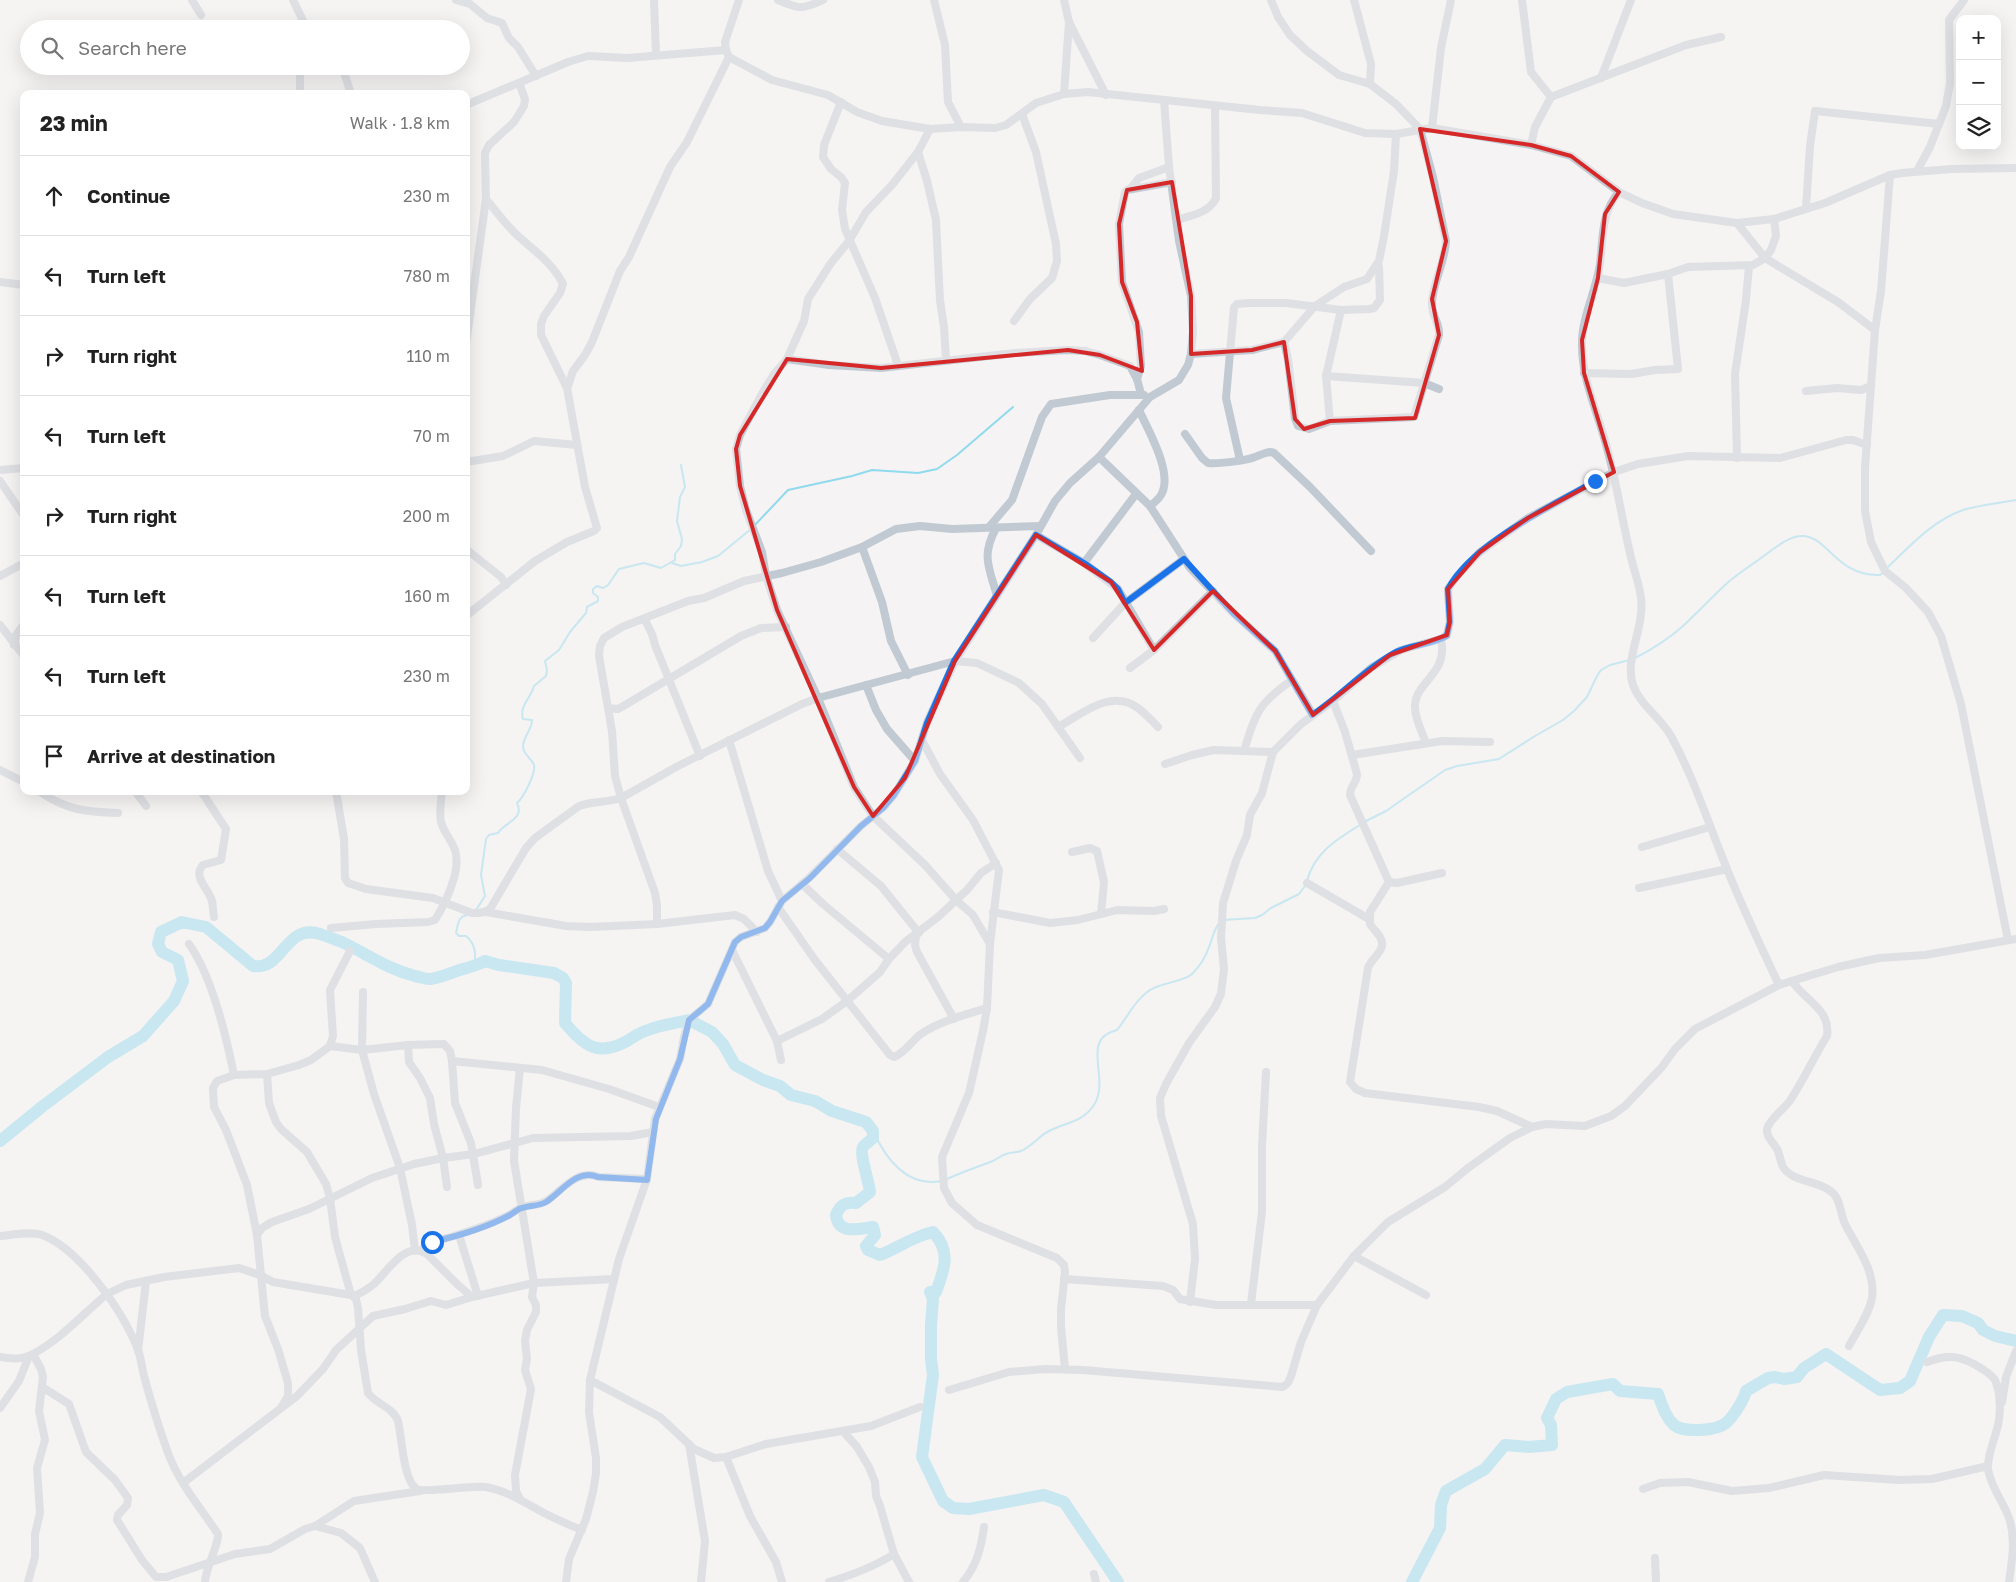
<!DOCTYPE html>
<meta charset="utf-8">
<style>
body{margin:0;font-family:"Golos Text",sans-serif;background:#f6f6f6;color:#222}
.controls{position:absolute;right:15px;top:15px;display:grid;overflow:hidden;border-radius:10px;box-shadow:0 5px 20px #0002}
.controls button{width:45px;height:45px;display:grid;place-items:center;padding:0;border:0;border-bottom:1px solid #e0e0e0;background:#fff;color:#222;font:25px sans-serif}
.stop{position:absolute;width:15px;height:15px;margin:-11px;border:4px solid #1a73e8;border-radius:50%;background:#fff}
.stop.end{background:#1a73e8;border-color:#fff;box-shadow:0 1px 5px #0008}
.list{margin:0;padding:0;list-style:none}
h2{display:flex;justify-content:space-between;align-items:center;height:65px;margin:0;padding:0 20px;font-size:21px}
h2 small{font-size:16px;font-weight:400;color:#767676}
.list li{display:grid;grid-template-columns:32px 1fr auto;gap:15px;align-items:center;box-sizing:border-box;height:80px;padding:0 20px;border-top:1px solid #e0e0e0}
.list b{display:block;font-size:19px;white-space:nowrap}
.list em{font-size:16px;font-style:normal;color:#767676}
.icon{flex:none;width:28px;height:28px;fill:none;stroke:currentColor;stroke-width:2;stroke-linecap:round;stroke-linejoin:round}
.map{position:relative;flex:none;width:2016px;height:1582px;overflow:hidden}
.search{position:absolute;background:#fff;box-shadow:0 5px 20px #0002;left:20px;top:20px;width:450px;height:55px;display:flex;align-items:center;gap:12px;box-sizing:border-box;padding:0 18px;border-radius:28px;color:#767676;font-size:19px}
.panel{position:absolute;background:#fff;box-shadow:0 5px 20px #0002;left:20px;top:90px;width:450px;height:705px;border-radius:10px}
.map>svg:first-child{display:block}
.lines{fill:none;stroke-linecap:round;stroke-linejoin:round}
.stream{stroke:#90daee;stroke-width:2}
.river{stroke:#90daee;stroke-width:12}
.minor{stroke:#c1cad2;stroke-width:8}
.route{stroke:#1a73e8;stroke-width:6}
.marked{fill:none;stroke:#d62828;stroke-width:4;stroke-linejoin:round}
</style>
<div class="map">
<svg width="2016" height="1582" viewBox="0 0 2016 1582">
<rect width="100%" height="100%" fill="#f5f3f3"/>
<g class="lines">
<g class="stream">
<polyline points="754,526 788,490 852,476 872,470 918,473 937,469 957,455 1013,407"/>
<polyline points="672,563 681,566 702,562 718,556 751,529"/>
<path d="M1887,568C1910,546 1932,521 1963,510C1979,505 1999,503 2016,500"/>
<path d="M1635,658C1651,650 1668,639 1682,627C1696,614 1709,600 1723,587C1736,574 1751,566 1765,555C1775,548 1789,536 1802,536C1828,536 1837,577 1880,575L1884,572"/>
<polyline points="1364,822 1386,811 1445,770 1457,766 1499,759 1535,736 1563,720 1574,711 1587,697 1597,676 1601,670 1610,665 1630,660"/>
<path d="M1307,881C1314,853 1337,839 1360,825"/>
<path d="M476,910L485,896L481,875L486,839L489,835L498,833C505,822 525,819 517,803C523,798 536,774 534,765C532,758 522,754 523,746C523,737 532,730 532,720L523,719C519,706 531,698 534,686L546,676L547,670L545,661L559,650L570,632L586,613L587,607L598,601V597L593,593V589L597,586L603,588L608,585L619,569L644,563L661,568L675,560V554L681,546L682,539L677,521L680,497L685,487L681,465"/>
<path d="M468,915C458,916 458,924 456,933L459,936H466C476,944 476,955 474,967"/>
<polyline points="1223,920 1255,918 1262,915 1271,908 1299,894 1305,886"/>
<path d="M873,1131C886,1159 907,1188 942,1181"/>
<path d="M947,1179C962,1172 977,1167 993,1161C997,1159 1002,1155 1006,1154C1011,1152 1016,1153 1021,1151C1032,1146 1039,1136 1049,1131C1066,1122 1082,1123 1094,1105C1111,1078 1079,1039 1117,1030C1127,1018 1133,1003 1146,993C1158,982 1182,983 1192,974C1199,967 1206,956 1209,947C1213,938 1213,930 1220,922"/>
</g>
<g class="river">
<path d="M0,1141L43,1106L108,1057L143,1036L174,1001L183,981L178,960L162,952L158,944L161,932L182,922L206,927L253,966C283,971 285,923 320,934C328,937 338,940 346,944C370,956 388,969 415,976C420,977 425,979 430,979C441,978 450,973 460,970C469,967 476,966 485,961L499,965L554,973L563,978L566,983L565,1023C584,1046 598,1057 627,1041C634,1037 640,1032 648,1030C661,1025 676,1023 689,1020L712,1032L723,1044L735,1065L763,1080L780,1086L791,1095L815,1101L832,1111L866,1122L873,1131V1138C870,1141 865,1144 863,1147C859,1153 869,1182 870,1192L856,1203C845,1202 840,1205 836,1215C838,1235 858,1229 873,1227L875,1235L866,1246L868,1250L880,1255C898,1248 914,1236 933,1232C952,1252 944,1270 936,1292H930L933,1299L931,1325V1359L933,1375L922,1457L943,1501L953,1508L969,1509L1044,1495L1064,1502L1118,1582"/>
<path d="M1412,1582L1440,1528L1441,1505L1446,1491L1485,1469L1505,1445L1529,1447L1552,1445L1551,1425L1547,1418L1556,1399L1567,1392L1613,1384L1620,1391L1658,1394C1662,1405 1665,1416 1674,1425C1684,1433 1716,1431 1726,1423C1733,1417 1744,1400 1746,1391L1768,1378L1775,1377L1784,1379L1797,1377L1804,1368L1826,1354L1880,1390L1900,1388L1910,1381L1929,1337L1943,1315L1962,1316L1978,1323L1983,1330L1995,1336L2016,1341"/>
</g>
<g class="minor">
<polyline points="192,0 201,15"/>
<polyline points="293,0 307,29"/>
<polyline points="456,0 470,4 487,18 502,23 509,38 518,47 536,76"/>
<polyline points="654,0 656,55"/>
<polyline points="739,0 725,42 726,50 729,57 772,80 828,95 857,112 882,121 930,129 961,127 995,128 1006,125 1036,103 1064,94 1088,92 1260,110 1302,113 1365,133 1396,134 1432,128 1531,145 1571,156 1619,192 1642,203 1673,214 1737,223 1774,219 1825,203 1890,175 1902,173 1951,169 2016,168"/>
<path d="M778,0C799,9 802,10 823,0"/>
<polyline points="934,0 945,45 948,102 961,127"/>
<polyline points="1064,0 1069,22 1106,95"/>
<path d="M1271,0L1278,17L1290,35L1307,51L1339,75L1370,84L1396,104L1420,129L1433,177L1446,241C1445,262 1434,280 1432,301C1431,318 1440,321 1439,335L1414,417L1330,421L1309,429L1298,426L1295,419L1288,359L1284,342"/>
<polyline points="1354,0 1371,64 1370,84"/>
<polyline points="1522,0 1531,72 1551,97 1535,127 1531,145"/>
<polyline points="300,66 300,94"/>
<polyline points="342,66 351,94"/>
<polyline points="1601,78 1631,0"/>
<polyline points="1064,94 1069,22"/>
<polyline points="1551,97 1686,45 1721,37"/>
<polyline points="841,102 824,145 823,157 831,169 841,177 845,183 842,210 845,229 875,298 898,365"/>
<polyline points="466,105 568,62 588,56 627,58 726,50"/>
<polyline points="1432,128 1441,48 1451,0"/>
<polyline points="930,129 918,152 892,185 866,212 849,241 831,263 808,299 804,321 787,359 774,374 763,392 740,435 736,449 740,486 746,510 762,552 766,576 777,610 818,698 854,787 873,816 925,865 956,900 973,915 990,944"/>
<polyline points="918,152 927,181 936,220 940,301 944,327 946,360"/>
<polyline points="1917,171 1930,147 1946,106 1950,83 1949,20 1964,0"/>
<polyline points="1890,175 1881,291 1875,330 1865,468 1865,511 1871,542 1885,571 1906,588 1928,612 1941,636 1961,704 2008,940"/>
<polyline points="1131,188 1139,178 1169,167"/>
<path d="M1619,192C1601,212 1603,239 1600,264C1596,290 1582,318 1582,342C1581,377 1596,408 1605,441C1616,478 1621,515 1630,553C1633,568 1639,582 1641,598C1645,627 1624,659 1633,685C1640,705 1661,718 1671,736C1694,778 1709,825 1727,869C1743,909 1761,947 1779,985"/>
<polyline points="1806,208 1810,146 1815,111 1939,124"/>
<path d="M1177,220C1192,215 1209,213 1216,198L1215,106"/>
<polyline points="1737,223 1765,258 1838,302 1875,330"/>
<polyline points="1598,278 1624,283 1668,274 1688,267 1753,265 1765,258 1771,250 1776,236 1774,219"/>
<polyline points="0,282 24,285"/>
<polyline points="1014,321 1030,299 1052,278 1057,261 1056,244 1036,152 1022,114"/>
<polyline points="466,344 486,199 485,153 489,145 514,122 524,106 525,99 519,83"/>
<polyline points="1191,354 1252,350 1284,342 1315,306 1344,287 1367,279 1379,261 1384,236 1394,171 1396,134"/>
<polyline points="787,359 829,365 881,368 1015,353 1068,350 1085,351 1100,355 1130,366 1137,379 1141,394"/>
<polyline points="1584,373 1631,374 1655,370 1678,369 1668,274"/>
<polyline points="1326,376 1424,383 1439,389"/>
<polyline points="1137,379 1141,366 1139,332 1122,282 1119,224 1125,192 1127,190 1172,182"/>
<polyline points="568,386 573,371 585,355 592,342 620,271 629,257 670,167 687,142 729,57"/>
<polyline points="1806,391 1837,388 1861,390 1871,386"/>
<path d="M1139,410C1148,430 1174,474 1161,495C1158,500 1154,503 1150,506"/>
<polyline points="1330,421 1326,376 1341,310"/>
<path d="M1185,434L1202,458L1208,463C1218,464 1245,461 1255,457C1262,455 1267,450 1274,453L1310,487L1371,551"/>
<polyline points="1099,457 1150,506 1190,568 1233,613 1275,651 1313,715"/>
<polyline points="1737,458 1735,374 1746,300 1749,266"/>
<polyline points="1240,460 1226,398 1234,307 1237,304 1250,303 1286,303 1341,310 1369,309 1374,308 1380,300 1379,267"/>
<polyline points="466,462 503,456 534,441 577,445"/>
<polyline points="0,470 24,468"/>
<polyline points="0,481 24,516"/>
<polyline points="989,527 1012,500 1042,417 1051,404 1110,395 1144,395"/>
<path d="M996,528C981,556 989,567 997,596"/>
<polyline points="1036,535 1084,563 1118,589 1154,650"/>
<polyline points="862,547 882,602 891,641 908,675"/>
<polyline points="466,549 501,577 506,585"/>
<polyline points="1084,563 1136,494"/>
<polyline points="0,576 24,563"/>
<path d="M466,616L535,561L567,542L594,531L597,528L585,487L567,388L541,335V324L544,316L560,293L563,284C553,263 533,250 517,235C507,226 495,210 486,199"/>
<polyline points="645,620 652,634 655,645 700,756"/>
<polyline points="0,625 24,656"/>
<polyline points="1093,638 1125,603 1184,559"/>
<polyline points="14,645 16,635 24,624"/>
<polyline points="1130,668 1154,650 1213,591"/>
<polyline points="866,685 876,710 887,729 915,761"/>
<path d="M1333,701L1345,732L1357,774C1357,783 1350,786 1350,795L1389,882L1397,883L1442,873"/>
<polyline points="608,708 618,709 625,705 741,636 761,628 786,627"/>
<path d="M1058,727C1082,714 1111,688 1138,708C1145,713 1152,721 1158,727"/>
<polyline points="729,740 768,871 782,901"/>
<polyline points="922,740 940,774 973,820 999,870 990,944 987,1008 983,1031 969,1093 942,1157 944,1188 952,1203 977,1225 1057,1258 1064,1265 1065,1272 1061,1309 1061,1327 1065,1369"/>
<path d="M1426,743C1422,732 1416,721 1415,709C1413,681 1449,676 1441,639"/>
<path d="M1244,751C1256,712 1258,704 1292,680"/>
<polyline points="1352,755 1442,741 1490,742"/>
<polyline points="1165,764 1192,755 1214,750 1273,752"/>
<polyline points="0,770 24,782"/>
<path d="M39,791C66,810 85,812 118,813"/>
<polyline points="135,791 146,806"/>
<path d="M201,791L226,829L221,860L203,865C192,877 209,889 212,901C213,906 213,912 214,917"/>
<path d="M336,791L344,839L345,878L348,883L366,889L433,898L472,913C479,913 485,913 490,909L526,848L535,838L579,806C592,801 606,803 621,798L678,766L802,704L818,698L955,661L977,663L1019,683L1042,704L1080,758"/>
<polyline points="1642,847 1710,827"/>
<polyline points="837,849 881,886 919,933"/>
<polyline points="1072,852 1090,848 1097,851 1104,882 1101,914"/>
<path d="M1389,882L1370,912V924C1373,929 1377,932 1380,937C1388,950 1371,958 1368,968L1350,1082L1356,1089L1365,1093L1479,1107L1497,1111L1532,1127"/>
<polyline points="1307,883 1369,919"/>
<polyline points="802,884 823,904 889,959"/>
<polyline points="1639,888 1727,869"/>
<path d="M778,907L815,960L890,1055L894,1057C906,1052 911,1041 921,1034C940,1021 965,1015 987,1008"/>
<polyline points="486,912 566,926 590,927 657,924 735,915 744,919 757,932"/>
<polyline points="993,912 1050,923 1078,920 1117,910 1154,911 1164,909"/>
<polyline points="657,924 657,905 655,893 621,798 615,776 612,731 599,656 600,646 604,638 622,627 688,601 704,598 744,581 782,573 821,562 862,547 896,529 920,526 952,529 1040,526"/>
<path d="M331,928L376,924L428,922L435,920C445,904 460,873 456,854C454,842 444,834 441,822C439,813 441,801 442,791"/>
<polyline points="916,935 915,945 917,952 954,1019"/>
<path d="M189,944C212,976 226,1035 234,1075"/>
<polyline points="732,950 777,1041 781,1060"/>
<path d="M1792,981C1805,1001 1831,1009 1827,1036C1814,1057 1804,1079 1791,1099C1785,1109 1770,1118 1767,1129C1766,1137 1773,1142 1777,1149C1780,1154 1780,1161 1783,1167C1793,1183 1819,1180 1833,1193C1841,1201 1840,1213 1845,1224C1856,1246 1876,1271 1872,1298C1869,1314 1857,1331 1849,1346"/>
<polyline points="363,992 362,1050 374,1094 400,1168 412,1225 415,1250"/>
<polyline points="777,1041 822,1019 847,1001 880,972 889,959 905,942 938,917 967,890 981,873 996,863"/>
<polyline points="408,1045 409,1062 420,1078 430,1098 434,1124 443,1158 447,1187"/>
<polyline points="330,1046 362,1050 408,1045 444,1044 450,1051 452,1061 455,1103 471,1143 478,1185"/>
<polyline points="452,1061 542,1070 609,1089 659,1107"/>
<polyline points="267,1074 269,1103 276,1122 281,1129 307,1152 326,1184 330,1198 335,1237 351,1295"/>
<polyline points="257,1235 262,1228 272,1222 309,1209 372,1178 414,1164 443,1158 474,1154 533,1138 631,1136 653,1132"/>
<polyline points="459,1235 478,1296"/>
<path d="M0,1236C12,1235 30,1231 42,1235C80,1249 124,1313 138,1350C141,1358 142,1368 144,1376C151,1402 159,1428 168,1453C179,1483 200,1507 218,1534C219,1545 206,1566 205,1582"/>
<path d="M422,1250C431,1240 447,1239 460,1234C476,1229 492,1223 507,1216C512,1214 516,1210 520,1208C532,1203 541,1207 552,1197C565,1186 580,1169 599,1177L647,1179"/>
<polyline points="1354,1256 1426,1295"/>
<polyline points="1064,1279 1163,1286 1173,1290 1180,1299 1216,1305 1317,1305"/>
<path d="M354,1296C361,1293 368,1289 374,1284C388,1271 405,1240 427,1254L457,1284L472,1297L534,1283L614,1279"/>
<polyline points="1190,1302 1195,1259 1193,1224 1161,1116 1160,1098 1166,1084 1189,1043 1215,1007 1221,994 1224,969 1221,938 1223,903 1236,861 1247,835 1250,815 1262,793 1273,752 1301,724 1333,701 1371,668 1401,650 1441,639 1447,635 1450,622 1448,589 1458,575 1480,552 1528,518 1614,472 1638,464 1688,456 1780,458 1846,440 1853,440 1867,445"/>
<polyline points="1251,1304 1262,1212 1262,1146 1266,1072"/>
<polyline points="138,1351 146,1281"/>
<path d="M0,1357C10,1359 21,1360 31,1355C59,1341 83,1314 107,1294L126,1285L164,1277L239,1268L260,1275L273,1282L351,1295L356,1299L358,1308L361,1350L368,1393C376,1404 394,1408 398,1421C402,1437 403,1481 417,1489C423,1493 472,1485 485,1487C506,1490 525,1503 544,1513C556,1519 569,1525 582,1530"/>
<path d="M1927,1362C1945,1355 1957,1355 1974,1364C1981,1368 1991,1373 1995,1380C2001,1393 2001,1415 1997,1429C1994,1441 1987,1456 1988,1469C1991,1488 2003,1501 2009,1518C2016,1538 2012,1561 2009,1582"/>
<polyline points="590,1380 660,1417 694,1449 714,1458 726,1457 766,1444 871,1426 920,1407"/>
<polyline points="42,1387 69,1404 86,1452 115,1480 128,1498 127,1505 118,1515 117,1520 142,1560 156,1577 166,1577 235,1554 270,1549 305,1529 315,1526 341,1533 360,1548 375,1582"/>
<polyline points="949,1390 1009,1372 1045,1369 1083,1370 1283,1387 1288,1383 1291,1376 1301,1342 1317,1305 1354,1256 1388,1222 1445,1187 1468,1168 1510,1138 1532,1127 1546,1124 1585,1126 1611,1116 1625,1106 1662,1067 1675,1049 1695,1029 1779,985 1838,967 1879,958 1925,955 2016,939"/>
<polyline points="2002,1402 2006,1377 2016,1351"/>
<polyline points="282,1406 288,1396 288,1383 278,1349 265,1316 257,1235 247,1185 226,1130 214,1107 213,1088 217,1081 234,1075 267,1074 299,1065 311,1060 330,1046 333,1036 330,990 350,951"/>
<polyline points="0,1408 19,1381 29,1356"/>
<polyline points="843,1431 857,1447 869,1467 875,1482 876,1496 880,1506 894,1554 909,1582"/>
<polyline points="689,1444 705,1541 701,1582"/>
<polyline points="726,1457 750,1516 776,1562 782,1582"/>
<polyline points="183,1483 297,1396 323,1369 336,1350 373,1316 405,1309 431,1301 446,1305 472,1297"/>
<polyline points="1643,1489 1660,1483 1688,1482 1732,1491 1769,1488 1824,1475 1900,1480 1932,1479 1988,1466"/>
<polyline points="520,1499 516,1491 515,1475 531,1389 525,1370 527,1359 525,1341 527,1330 536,1312 536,1305 532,1297 534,1283 514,1161 516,1108 520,1068"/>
<polyline points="315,1526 354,1501 420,1491"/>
<polyline points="1655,1558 1656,1582"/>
<polyline points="1094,1574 1096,1582"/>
<polyline points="28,1582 35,1557 35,1534 40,1513 37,1468 45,1440 39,1411 43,1377 41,1369 33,1354"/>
<polyline points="566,1582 569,1559 586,1519 593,1492 596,1473 596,1458 589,1412 590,1380 619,1259 647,1179 655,1119 680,1059 684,1037 689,1020 708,1004 735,942 741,937 765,928 770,922 782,901 809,878 861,826 883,808 894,795 915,761 927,723 955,661 1036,535 1055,501 1070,483 1099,457 1150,397 1179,380 1188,365 1191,354 1193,331 1191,296 1179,241 1169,167 1164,100"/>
<path d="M829,1582C852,1575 874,1567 894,1554"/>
<path d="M963,1582C977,1565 981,1548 984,1527"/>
</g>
</g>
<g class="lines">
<path class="route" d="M432,1242C458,1236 486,1228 510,1215C513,1213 516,1211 519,1209C528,1205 537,1207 546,1202C562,1192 576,1168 598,1177L647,1180L656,1119L680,1059L689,1020L708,1004L735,942L741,937L765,928L770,922L782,901L810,878L861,826L883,808L894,795L915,761L927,723L954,661L1036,535L1084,563L1111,582L1118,589L1125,603L1184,559L1233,613L1275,651L1312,715C1340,696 1363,671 1392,654C1409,644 1430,646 1447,636L1450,622L1448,589C1472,543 1551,507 1595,481"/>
</g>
<path d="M0 0H2016V1582H0ZM1420,129L1531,145L1571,156L1619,192L1605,214L1598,278L1582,340L1584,373L1614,472L1528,518L1480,552L1448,589L1450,622L1447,635L1390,655L1313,715L1275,651L1213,591L1154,650L1111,582L1036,535L955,661L905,778L873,816L854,787L777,610L740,486L736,449L740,435L787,359L881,368L1068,350L1100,355L1142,371L1137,322L1122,282L1119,224L1127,190L1172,182L1191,296V354L1252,350L1284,342L1295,419L1304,429L1330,421L1415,418L1439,335L1432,299L1446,241Z" fill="#f5f3f3" fill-opacity=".55" fill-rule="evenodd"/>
<path class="marked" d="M1420,129L1531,145L1571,156L1619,192L1605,214L1598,278L1582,340L1584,373L1614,472L1528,518L1480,552L1448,589L1450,622L1447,635L1390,655L1313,715L1275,651L1213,591L1154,650L1111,582L1036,535L955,661L905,778L873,816L854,787L777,610L740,486L736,449L740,435L787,359L881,368L1068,350L1100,355L1142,371L1137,322L1122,282L1119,224L1127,190L1172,182L1191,296V354L1252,350L1284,342L1295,419L1304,429L1330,421L1415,418L1439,335L1432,299L1446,241Z"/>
</svg>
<div class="controls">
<button>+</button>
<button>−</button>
<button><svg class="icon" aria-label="layers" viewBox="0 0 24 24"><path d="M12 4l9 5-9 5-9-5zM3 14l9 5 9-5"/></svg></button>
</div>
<div class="stop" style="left:432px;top:1242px"></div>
<div class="stop end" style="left:1595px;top:481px"></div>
<div class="search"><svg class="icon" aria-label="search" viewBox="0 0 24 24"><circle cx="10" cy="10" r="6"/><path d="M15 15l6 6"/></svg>Search here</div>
<section class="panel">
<h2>23 min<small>Walk · 1.8 km</small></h2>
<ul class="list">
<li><svg class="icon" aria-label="ahead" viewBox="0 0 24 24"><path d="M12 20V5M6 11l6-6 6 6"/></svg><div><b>Continue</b></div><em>230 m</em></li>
<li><svg class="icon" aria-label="left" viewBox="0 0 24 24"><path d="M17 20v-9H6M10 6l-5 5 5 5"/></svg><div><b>Turn left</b></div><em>780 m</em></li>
<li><svg class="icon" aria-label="right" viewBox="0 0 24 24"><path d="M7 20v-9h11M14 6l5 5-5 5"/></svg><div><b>Turn right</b></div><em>110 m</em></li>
<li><svg class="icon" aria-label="left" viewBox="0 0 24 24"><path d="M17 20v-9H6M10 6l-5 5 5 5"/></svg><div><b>Turn left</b></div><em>70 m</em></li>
<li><svg class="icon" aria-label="right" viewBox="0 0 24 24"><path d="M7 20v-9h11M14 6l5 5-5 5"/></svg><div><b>Turn right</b></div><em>200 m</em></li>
<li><svg class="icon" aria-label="left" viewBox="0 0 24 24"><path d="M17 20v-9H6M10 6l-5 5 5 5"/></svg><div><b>Turn left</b></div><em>160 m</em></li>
<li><svg class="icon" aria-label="left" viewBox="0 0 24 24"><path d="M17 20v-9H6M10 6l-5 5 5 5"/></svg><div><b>Turn left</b></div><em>230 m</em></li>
<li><svg class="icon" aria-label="arrive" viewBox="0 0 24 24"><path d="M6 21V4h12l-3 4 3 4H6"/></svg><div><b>Arrive at destination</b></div></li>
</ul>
</section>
</div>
